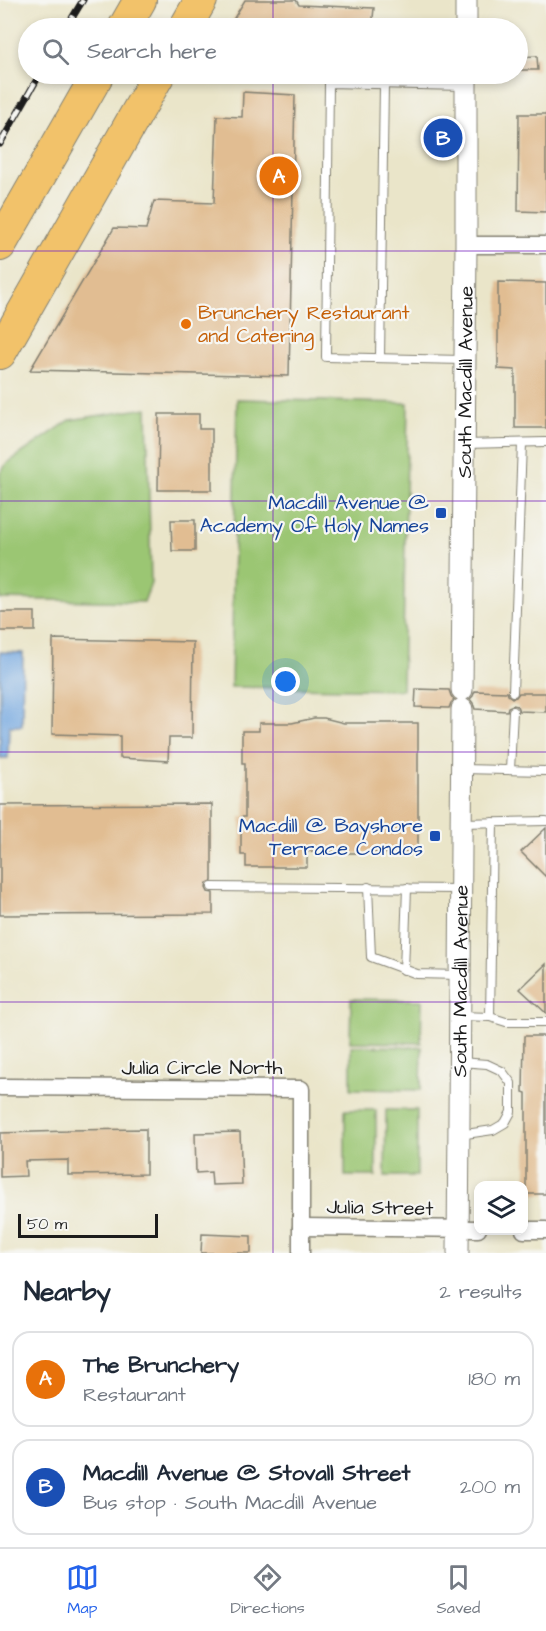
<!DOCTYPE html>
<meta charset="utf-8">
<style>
body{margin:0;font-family:"Architects Daughter",sans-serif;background:#f2f2f3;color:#1f2937}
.controls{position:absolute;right:18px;bottom:18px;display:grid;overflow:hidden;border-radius:12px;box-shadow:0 3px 9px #0003}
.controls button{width:54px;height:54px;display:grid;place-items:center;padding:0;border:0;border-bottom:2px solid #e0e1e3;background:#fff;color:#1f2937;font:30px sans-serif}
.scale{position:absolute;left:18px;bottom:15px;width:140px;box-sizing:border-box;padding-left:6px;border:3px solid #1c1c1c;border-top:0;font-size:16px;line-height:21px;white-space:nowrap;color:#1c1c1c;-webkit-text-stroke:4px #f6f6f2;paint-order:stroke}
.you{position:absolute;left:286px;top:682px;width:21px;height:21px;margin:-15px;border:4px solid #fff;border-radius:50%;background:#1a73e8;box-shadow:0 0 0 9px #1a73e833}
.badge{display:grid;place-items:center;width:39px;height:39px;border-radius:50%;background:#2563eb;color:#fff;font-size:20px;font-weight:700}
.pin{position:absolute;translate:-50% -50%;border:3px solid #fff;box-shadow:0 2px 6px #0006}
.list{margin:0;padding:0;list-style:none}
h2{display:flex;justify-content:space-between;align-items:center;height:78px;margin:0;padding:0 24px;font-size:26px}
h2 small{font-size:20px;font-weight:400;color:#747a83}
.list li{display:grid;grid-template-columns:39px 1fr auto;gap:18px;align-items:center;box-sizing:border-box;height:96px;margin:0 12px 12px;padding:0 12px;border:2px solid #e0e1e3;border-radius:18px}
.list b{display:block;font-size:22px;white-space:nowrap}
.list p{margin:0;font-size:20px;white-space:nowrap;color:#747a83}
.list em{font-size:20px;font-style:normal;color:#747a83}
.icon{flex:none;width:33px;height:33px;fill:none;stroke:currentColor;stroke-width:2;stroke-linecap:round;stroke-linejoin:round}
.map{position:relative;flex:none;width:546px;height:1253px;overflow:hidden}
.search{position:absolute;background:#fff;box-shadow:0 3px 9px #0003;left:18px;right:18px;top:18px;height:66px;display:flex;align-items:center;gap:15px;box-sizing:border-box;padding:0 21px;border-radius:33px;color:#747a83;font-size:22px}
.sheet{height:294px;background:#fff}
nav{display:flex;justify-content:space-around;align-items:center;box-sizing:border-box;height:84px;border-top:2px solid #e0e1e3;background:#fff;font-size:16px;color:#747a83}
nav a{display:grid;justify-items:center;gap:3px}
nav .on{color:#2563eb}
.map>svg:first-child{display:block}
.green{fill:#9bc673;stroke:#5c7148;stroke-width:1.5}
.water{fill:#75a7e0;stroke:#48627e;stroke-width:1.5}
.building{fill:#e1bd92}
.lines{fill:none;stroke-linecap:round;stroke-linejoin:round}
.service-casing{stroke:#838072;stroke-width:10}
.minor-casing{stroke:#838072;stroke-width:19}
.tertiary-casing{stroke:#838072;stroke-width:23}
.motorway-casing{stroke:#838072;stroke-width:34}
.service{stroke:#fff;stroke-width:8}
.minor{stroke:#fff;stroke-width:16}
.tertiary{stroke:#fff;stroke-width:21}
.motorway{stroke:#f2c26a;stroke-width:32}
.rail-casing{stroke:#1c1c1c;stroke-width:7}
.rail{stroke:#f6f6f2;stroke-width:4.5;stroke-dasharray:14;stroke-linecap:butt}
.grid{fill:none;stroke:#7b2cbf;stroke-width:1.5;stroke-opacity:0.55}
.food-dot{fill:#e8710a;stroke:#f6f6f2;stroke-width:2}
.transit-dot{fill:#1a4fb4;stroke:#f6f6f2;stroke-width:2}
.labels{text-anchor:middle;stroke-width:4.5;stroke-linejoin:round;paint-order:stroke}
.food-label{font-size:20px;fill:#c56008;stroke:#f6f6f2;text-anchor:start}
.street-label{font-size:20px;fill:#1c1c1c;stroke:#f6f6f2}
.transit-label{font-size:20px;fill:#164399;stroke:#f6f6f2;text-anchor:end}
</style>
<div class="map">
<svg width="546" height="1253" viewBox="0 0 546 1253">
<rect width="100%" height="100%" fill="#f6f6f2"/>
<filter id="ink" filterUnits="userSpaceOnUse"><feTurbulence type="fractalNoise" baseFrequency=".0167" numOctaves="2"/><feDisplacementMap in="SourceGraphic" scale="12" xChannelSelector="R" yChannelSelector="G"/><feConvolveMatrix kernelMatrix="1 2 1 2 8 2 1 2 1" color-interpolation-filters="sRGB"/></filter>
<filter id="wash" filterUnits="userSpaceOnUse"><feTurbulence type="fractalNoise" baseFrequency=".008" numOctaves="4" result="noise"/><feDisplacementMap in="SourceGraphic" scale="24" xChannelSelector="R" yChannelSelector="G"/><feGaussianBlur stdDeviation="1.35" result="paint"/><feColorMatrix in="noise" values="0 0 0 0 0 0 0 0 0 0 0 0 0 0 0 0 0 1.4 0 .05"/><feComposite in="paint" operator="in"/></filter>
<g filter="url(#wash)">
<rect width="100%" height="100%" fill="#eae5c9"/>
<g class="green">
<polygon points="237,399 408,403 402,690 231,687"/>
<polygon points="147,408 151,583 144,602 0,599 0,473 6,464 70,420"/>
<polygon points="351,999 422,1000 421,1043 350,1042"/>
<polygon points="351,1046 422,1047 421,1090 351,1089"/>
<rect x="345" y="1110" width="31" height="66"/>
<polygon points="386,1110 417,1110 417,1176 385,1176"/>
</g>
<polygon class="water" points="0,652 23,653 22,726 9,726 8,758 0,758"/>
<g id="blocks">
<g class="building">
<polygon points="245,0 296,0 299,5 374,8 372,28 228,28"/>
<polygon points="537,56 538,70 518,70 518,57"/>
<polygon points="243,92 295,95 289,376 30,370 114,228 146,229 154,201 214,203 217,116 242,117"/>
<polygon points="519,114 546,114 546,212 518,211"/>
<polygon points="498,282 546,283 546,428 515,428 515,370 498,369"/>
<polygon points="159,414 199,414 199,429 212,429 212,490 158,490"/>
<polygon points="171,520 195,520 195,551 172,551"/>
<rect x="0" y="612" width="35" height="19"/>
<polygon points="53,639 193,642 192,738 169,738 168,761 120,758 120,736 52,734"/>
<polygon points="416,689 449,690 451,696 454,700 451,703 449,708 415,707"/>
<polygon points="475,691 507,692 508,695 512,698 516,697 519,693 546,693 546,712 519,711 517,706 513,705 508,707 507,711 475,709 473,703 470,699 473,696"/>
<polygon points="314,718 324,718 344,723 418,723 418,853 339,853 339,852 307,851 307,867 246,867 246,855 241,855 241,817 245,817 245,763 242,763 242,731 259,731 259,723 292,723"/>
<polygon points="212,804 212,881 207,883 206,888 208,892 213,893 213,914 0,915 0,805"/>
<polygon points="546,828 546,877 521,852"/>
<polygon points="546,964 546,1013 520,989"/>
<polygon points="524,1036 546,1036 546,1194 526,1194 526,1093 523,1092"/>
<polygon points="146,1129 146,1174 68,1175 68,1160 25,1161 26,1176 0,1177 0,1133 68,1131 68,1130"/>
<polygon points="240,1132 242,1184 212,1185 211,1172 196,1173 195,1133"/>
<polygon points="202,1234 251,1236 251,1253 201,1253"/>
</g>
</g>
</g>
<g filter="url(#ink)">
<use href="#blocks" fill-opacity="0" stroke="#838072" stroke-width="1.5"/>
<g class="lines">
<g class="service-casing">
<g id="service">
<polyline points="380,358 384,84"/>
<polyline points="463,360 326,357 329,83 465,86"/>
<polyline points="465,444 546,442"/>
<polyline points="513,692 522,443"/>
<polyline points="462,769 546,771"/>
<polyline points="510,770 513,711"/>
<polyline points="462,823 546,821"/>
<polyline points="212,887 461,889"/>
<polyline points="368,887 371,957 417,974 459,975"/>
<polyline points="404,970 407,888"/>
<polyline points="460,1016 490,1017 506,1022 546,1022"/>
<polyline points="490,1017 493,822"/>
<polyline points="459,1135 493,1130 505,1123 511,1112 511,1083 502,1071 487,1064 460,1062"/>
</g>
</g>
<g class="minor-casing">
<g id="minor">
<polyline points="466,245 546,245"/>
<polyline points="0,1087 301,1089 301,1253"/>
<polyline points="301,1227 478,1229"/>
<polyline points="524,1230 546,1230"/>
</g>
</g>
<g class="tertiary-casing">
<g id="tertiary">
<polyline points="466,0 466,28"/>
<path id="s1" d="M462,690L466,245V74"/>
<path id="s2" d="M458,1253L462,709"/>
</g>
</g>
<g class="motorway-casing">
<g id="motorway">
<polyline points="124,28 140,0"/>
<polyline points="185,28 201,0"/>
<polyline points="0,245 98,74"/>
<polyline points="0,353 159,74"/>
</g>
</g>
<use href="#service" class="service"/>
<use href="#minor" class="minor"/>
<use href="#tertiary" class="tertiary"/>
<use href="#motorway" class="motorway"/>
<g class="rail-casing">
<g id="rail">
<polyline points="66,28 83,0"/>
<polyline points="0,144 40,74"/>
</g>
</g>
<use href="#rail" class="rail"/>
</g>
</g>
<path class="grid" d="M273,0V28M273,74V1253M0,251H546M0,501H546M0,752H546M0,1002H546"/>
<circle class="food-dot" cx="186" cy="324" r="6"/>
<g class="transit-dot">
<rect x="435" y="507" width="12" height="12" rx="3"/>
<rect x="429" y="830" width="12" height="12" rx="3"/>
</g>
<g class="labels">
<g class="food-label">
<text x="198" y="319">Brunchery Restaurant<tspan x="198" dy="23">and Catering</tspan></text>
</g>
<g class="street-label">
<text dy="7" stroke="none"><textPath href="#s1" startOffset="308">South Macdill Avenue</textPath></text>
<text dy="7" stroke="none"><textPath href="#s2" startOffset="272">South Macdill Avenue</textPath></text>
<text x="202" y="1074">Julia Circle North</text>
<text transform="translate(380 1207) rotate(1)" y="7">Julia Street</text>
</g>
<g class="transit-label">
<text x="429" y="509">Macdill Avenue @<tspan x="429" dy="23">Academy Of Holy Names</tspan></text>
<text x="423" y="832">Macdill @ Bayshore<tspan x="423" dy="23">Terrace Condos</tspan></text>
</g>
</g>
</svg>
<div class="controls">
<button><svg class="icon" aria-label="layers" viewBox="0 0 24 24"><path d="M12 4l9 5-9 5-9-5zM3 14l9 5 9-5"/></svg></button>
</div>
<div class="scale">50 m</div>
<div class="you"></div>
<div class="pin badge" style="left:279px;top:176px;background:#e8710a">A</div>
<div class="pin badge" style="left:443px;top:138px;background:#1a4fb4">B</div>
<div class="search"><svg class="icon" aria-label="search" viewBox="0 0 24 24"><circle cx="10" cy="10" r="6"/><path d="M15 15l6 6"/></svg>Search here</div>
</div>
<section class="sheet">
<h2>Nearby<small>2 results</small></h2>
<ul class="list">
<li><span class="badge" style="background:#e8710a">A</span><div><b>The Brunchery</b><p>Restaurant</p></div><em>180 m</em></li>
<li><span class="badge" style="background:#1a4fb4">B</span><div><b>Macdill Avenue @ Stovall Street</b><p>Bus stop · South Macdill Avenue</p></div><em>200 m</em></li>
</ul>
</section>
<nav>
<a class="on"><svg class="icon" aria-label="map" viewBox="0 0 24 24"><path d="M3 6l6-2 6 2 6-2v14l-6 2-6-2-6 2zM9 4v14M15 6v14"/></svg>Map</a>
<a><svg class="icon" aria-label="directions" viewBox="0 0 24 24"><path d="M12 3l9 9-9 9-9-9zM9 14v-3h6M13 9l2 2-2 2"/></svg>Directions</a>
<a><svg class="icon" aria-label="saved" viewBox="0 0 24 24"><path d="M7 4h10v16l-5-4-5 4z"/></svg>Saved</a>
</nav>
